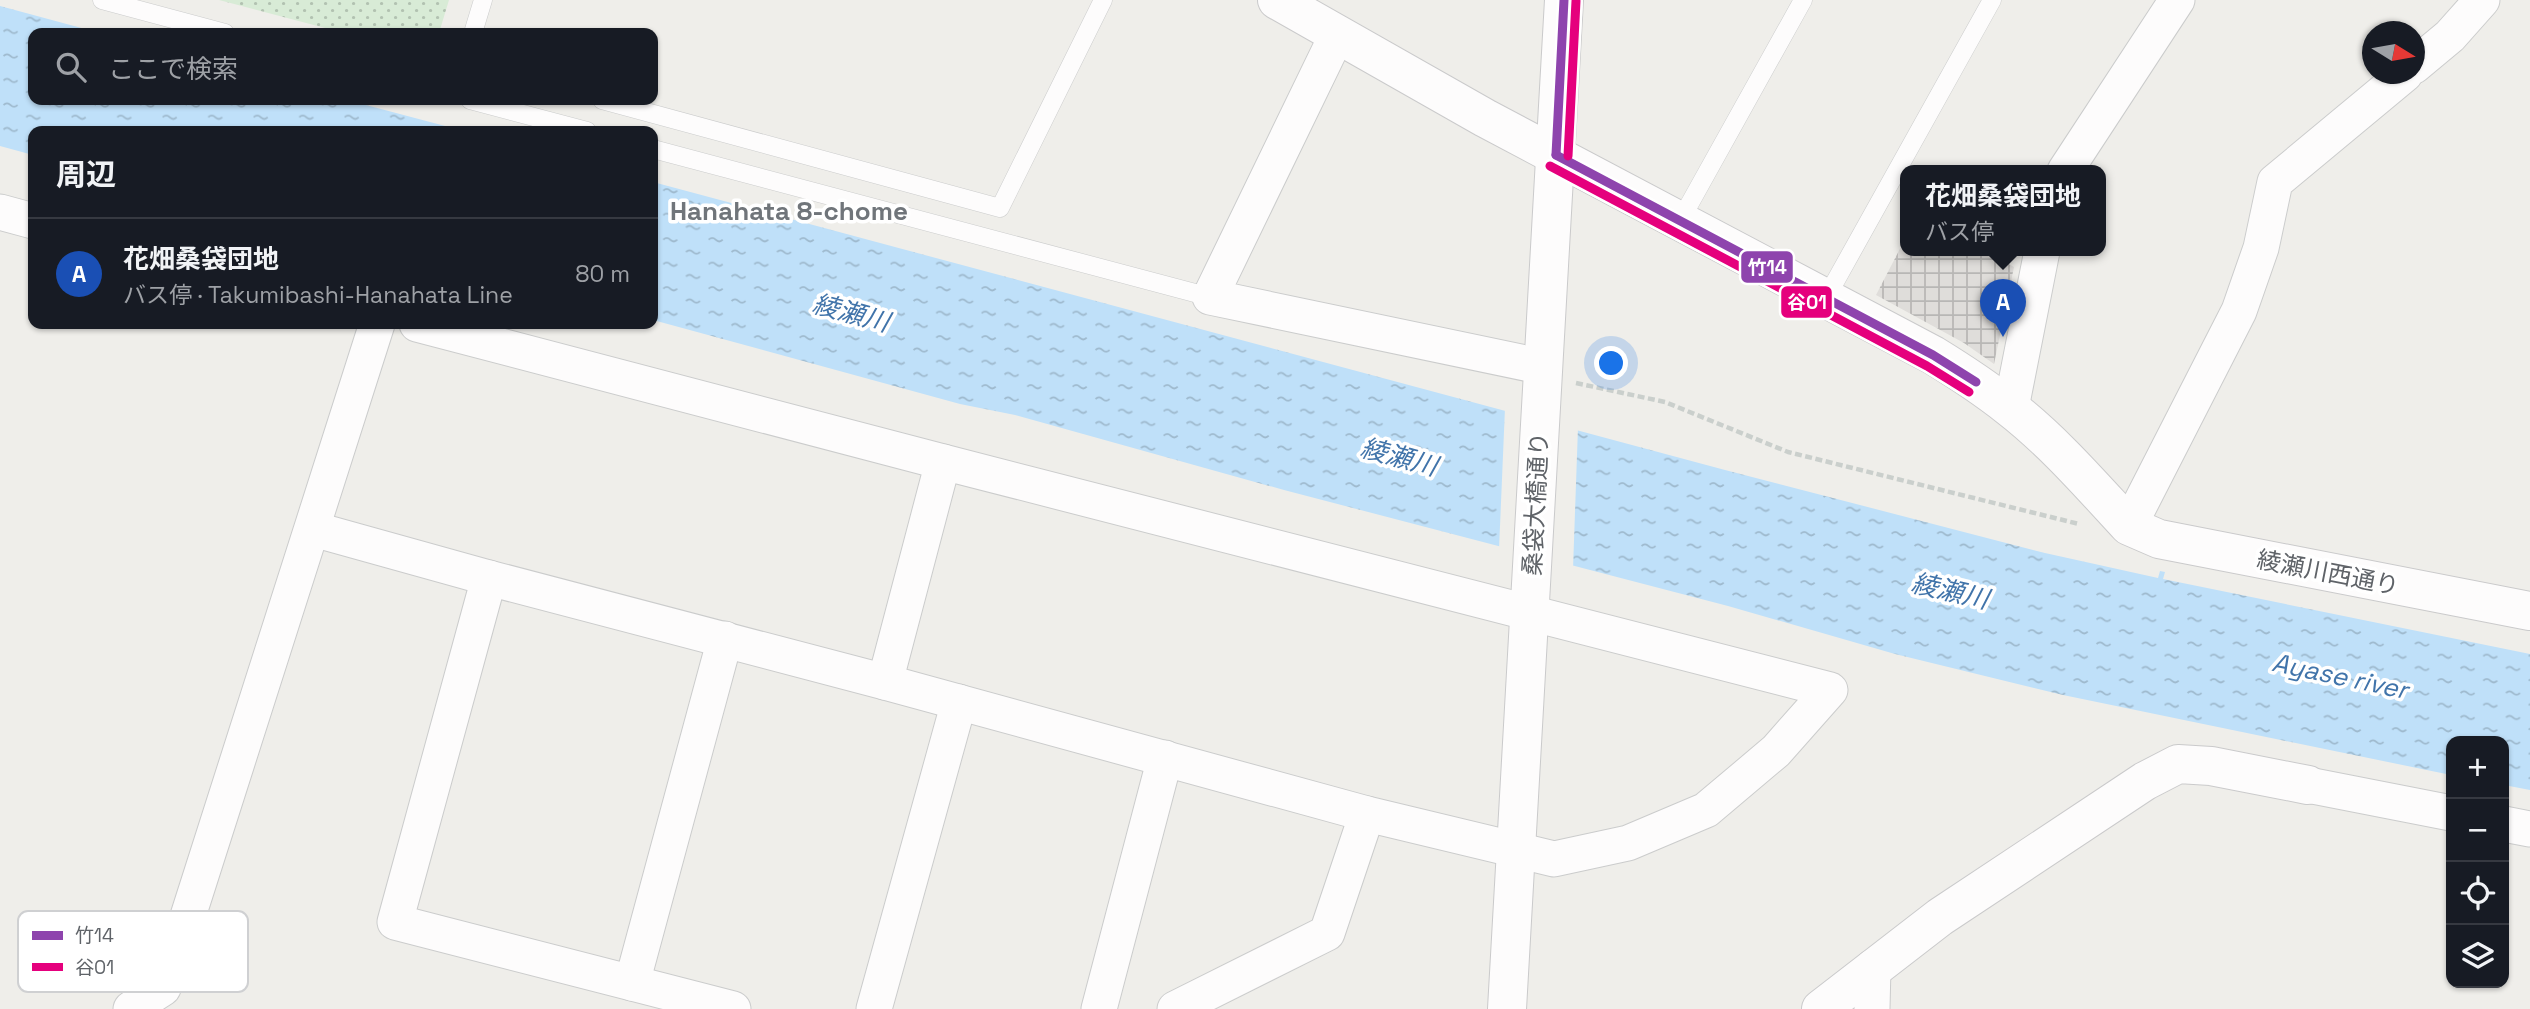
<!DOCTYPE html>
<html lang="ja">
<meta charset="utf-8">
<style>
body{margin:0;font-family:"Space Grotesk","Noto Sans JP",sans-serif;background:#20242c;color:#f1f3f6}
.controls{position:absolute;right:21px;bottom:21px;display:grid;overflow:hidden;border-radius:14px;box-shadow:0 2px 5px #0004}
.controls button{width:63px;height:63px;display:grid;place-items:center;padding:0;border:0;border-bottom:2px solid #363941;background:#171b24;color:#f1f3f6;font:35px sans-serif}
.compass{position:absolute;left:2362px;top:21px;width:63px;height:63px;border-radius:50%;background:#171b24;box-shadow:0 2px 5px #0004;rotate:101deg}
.you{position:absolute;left:1612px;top:364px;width:24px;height:24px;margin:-18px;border:5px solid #fff;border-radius:50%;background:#1a73e8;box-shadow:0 0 0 10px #1a73e833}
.badge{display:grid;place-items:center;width:46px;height:46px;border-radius:50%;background:#2563eb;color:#fff;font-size:23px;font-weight:700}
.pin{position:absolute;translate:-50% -58px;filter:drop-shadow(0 2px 4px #0008)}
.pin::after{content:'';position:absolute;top:37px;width:24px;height:21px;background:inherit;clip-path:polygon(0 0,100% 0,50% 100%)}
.popup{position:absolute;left:1900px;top:165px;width:206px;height:91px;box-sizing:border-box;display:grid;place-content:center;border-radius:14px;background:#171b24;filter:drop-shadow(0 2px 5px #0005);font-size:23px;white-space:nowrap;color:#9ea1a6}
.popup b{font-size:26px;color:#f1f3f6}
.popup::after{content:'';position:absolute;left:50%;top:100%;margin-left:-14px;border:14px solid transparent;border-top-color:#171b24}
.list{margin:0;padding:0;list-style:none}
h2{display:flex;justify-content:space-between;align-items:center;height:91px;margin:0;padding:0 28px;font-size:30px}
h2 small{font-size:23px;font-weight:400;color:#9ea1a6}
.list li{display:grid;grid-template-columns:46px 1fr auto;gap:21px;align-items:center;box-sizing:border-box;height:112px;padding:0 28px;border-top:2px solid #363941}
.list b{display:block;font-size:26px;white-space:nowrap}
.list p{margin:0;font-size:23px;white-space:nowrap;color:#9ea1a6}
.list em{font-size:23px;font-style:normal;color:#9ea1a6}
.icon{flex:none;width:38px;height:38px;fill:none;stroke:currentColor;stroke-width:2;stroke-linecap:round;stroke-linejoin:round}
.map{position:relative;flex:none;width:2530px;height:1009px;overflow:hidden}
.search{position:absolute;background:#171b24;box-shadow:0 2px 5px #0004;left:28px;top:28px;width:630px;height:77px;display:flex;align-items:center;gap:18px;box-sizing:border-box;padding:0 24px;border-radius:14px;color:#9ea1a6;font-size:26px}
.panel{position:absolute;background:#171b24;box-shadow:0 2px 5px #0004;left:28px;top:126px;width:630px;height:203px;border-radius:14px}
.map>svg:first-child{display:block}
.industrial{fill:url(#industrial-grid)}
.park{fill:url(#park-dots)}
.water{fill:url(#water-ripples)}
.pier{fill:#efeeea}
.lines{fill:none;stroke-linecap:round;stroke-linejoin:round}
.lane-casing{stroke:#cbcccc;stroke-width:19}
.street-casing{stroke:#cbcccc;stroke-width:37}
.secondary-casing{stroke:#cacacb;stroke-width:40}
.path{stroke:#cacfcc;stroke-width:4.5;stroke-dasharray:7 3.5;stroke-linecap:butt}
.lane{stroke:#fdfcfc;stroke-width:18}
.street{stroke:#fdfcfc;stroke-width:35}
.secondary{stroke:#fdfcfc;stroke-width:38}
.bus-1-casing{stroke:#fff;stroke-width:14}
.bus-2-casing{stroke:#fff;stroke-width:14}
.bus-1{stroke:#8e44ad;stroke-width:9}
.bus-2{stroke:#e5007d;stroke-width:9}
.labels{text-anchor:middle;stroke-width:7;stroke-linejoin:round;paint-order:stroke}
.street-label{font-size:24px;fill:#5f6368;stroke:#fff}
.neighbourhood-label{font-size:26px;font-weight:bold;fill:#70757a;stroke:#fff}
.water-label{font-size:26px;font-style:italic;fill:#4174aa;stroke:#fff}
.key{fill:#fff;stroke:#cfd0d2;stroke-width:2}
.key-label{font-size:19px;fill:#5f6368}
.line-badge{stroke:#fff;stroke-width:2.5}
.badge-label{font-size:19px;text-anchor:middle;font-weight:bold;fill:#fff}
</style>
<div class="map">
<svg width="2530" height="1009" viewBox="0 0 2530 1009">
<defs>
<pattern id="industrial-grid" width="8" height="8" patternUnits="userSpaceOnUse" patternTransform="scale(1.75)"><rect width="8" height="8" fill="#dfddda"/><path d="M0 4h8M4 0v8" fill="none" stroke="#b8b7b5"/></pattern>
<pattern id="park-dots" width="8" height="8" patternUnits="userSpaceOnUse" patternTransform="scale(1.75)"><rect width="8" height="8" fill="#d8ebd6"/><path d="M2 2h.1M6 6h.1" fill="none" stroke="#b2c2b1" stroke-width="1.8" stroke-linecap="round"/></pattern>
<pattern id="water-ripples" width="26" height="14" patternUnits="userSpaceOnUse" patternTransform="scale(1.75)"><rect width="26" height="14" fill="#bfe0f9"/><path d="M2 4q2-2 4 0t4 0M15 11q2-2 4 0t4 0" fill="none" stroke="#9eb9cd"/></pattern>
</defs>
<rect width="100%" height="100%" fill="#efeeea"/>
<polygon class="industrial" points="1905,239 1905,251 1986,251 2014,267 1994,364 1964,343 1876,295"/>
<polygon class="park" points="219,0 449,0 439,33 344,33"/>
<g class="water">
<polygon points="0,6 100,33 33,33 33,100 347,100 464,131 33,131 33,155 0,146"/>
<polygon points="653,182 1725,470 2045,553 2158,578 2160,571 2165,572 2163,579 2530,654 2530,790 2504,785 2504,741 2451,741 2451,775 2063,695 1895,654 1728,606 1284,490 1015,415 960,404 653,320"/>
</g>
<polygon class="pier" points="1505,408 1578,427 1573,569 1499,550"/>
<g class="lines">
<g class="lane-casing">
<g id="lane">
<polyline points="102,0 225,33"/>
<polyline points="473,33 483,0"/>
<polyline points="470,100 587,131"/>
<polyline points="602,100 1000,208 1103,0"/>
<polyline points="653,149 1210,297"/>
<polyline points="1680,221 1803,0"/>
<polyline points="1826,298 1992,0"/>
</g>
</g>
<g class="street-casing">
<g id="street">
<polyline points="1337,35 1210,297 1544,367"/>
<polyline points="2414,66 2450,36 2482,0"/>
<polyline points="2065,171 2177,0"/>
<polyline points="0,212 33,221"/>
<polyline points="2011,408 2042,251"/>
<polyline points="2129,526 2239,311 2261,248 2275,182 2405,74"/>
<polyline points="313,529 489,578 885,682 1367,814 1554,859 1628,843 1706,810 1776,751 1830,690 943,462 417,324"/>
<polyline points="489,578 395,922 733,1009"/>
<polyline points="885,682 943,462"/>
<polyline points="2308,785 2451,813"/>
<polyline points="2504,824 2530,829"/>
<polyline points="632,983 725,639"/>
<polyline points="131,1009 163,988 174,960 377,324"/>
<polyline points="874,1009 959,702"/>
<polyline points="1099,1009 1165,758"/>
<polyline points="1175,1009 1327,933 1367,814"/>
<polyline points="1872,1009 1873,967"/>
</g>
</g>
<g class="secondary-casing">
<g id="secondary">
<path d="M1277,0L1485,118L1933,355C1959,371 1985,388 2009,407C2053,441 2091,485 2129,526L2159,539L2530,611"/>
<polyline points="1507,1009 1564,0"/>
<polyline points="1821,1009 1940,917 2145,781 2178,764 2211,766 2308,785"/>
</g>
</g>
<polyline class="path" points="1576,383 1665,402 1788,452 2079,524"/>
<use href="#lane" class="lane"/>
<use href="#street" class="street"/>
<use href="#secondary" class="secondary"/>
<g class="bus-1-casing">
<g id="bus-1">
<polyline points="1556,155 1933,355 1976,382"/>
<polyline points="1556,155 1564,0"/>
</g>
</g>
<g class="bus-2-casing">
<g id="bus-2">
<polyline points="1568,156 1576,1"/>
<polyline points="1550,166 1927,366 1969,392"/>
</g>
</g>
<use href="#bus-1" class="bus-1"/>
<use href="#bus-2" class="bus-2"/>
</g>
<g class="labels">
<g class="street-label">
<text transform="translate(1536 504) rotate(-87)" y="8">桑袋大橋通り</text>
<text transform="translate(2328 573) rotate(11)" y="8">綾瀬川西通り</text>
</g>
<g class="neighbourhood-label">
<text x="789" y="220">Hanahata 8-chome</text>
</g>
<g class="water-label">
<text transform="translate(851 313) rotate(15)" y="9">綾瀬川</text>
<text transform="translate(1399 457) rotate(15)" y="9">綾瀬川</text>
<text transform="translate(1950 591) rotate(13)" y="9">綾瀬川</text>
<text transform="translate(2340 676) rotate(12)" y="9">Ayase river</text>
</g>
</g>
<rect x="18" y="911" width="230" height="81" rx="10" class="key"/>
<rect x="32" y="931" width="31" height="9" fill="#8e44ad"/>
<rect x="32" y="963" width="31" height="8" fill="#e5007d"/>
<g class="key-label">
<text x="75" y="942">竹14</text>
<text x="75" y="974">谷01</text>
</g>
<g class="line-badge">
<rect x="1740" y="250" width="54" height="34" rx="7" fill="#8e44ad"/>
<rect x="1780" y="285" width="53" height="34" rx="7" fill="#e5007d"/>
</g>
<g class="badge-label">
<text x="1767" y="274">竹14</text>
<text x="1807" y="309">谷01</text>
</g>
</svg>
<div class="controls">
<button>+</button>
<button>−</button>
<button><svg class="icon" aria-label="locate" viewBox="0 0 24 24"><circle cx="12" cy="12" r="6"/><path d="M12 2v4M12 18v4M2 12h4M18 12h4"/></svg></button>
<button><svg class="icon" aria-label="layers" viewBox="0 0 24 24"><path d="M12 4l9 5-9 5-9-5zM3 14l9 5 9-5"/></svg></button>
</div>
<svg class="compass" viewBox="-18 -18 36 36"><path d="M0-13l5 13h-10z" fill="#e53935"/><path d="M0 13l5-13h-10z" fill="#9ea1a6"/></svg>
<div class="you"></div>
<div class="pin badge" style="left:2003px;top:337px;background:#1a4fb4">A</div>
<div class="popup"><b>花畑桑袋団地</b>バス停</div>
<div class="search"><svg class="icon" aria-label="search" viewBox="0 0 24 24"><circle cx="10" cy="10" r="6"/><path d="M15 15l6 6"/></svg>ここで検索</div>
<section class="panel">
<h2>周辺<small></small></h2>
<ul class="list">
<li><span class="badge" style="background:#1a4fb4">A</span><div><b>花畑桑袋団地</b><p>バス停 · Takumibashi-Hanahata Line</p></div><em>80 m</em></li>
</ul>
</section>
</div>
